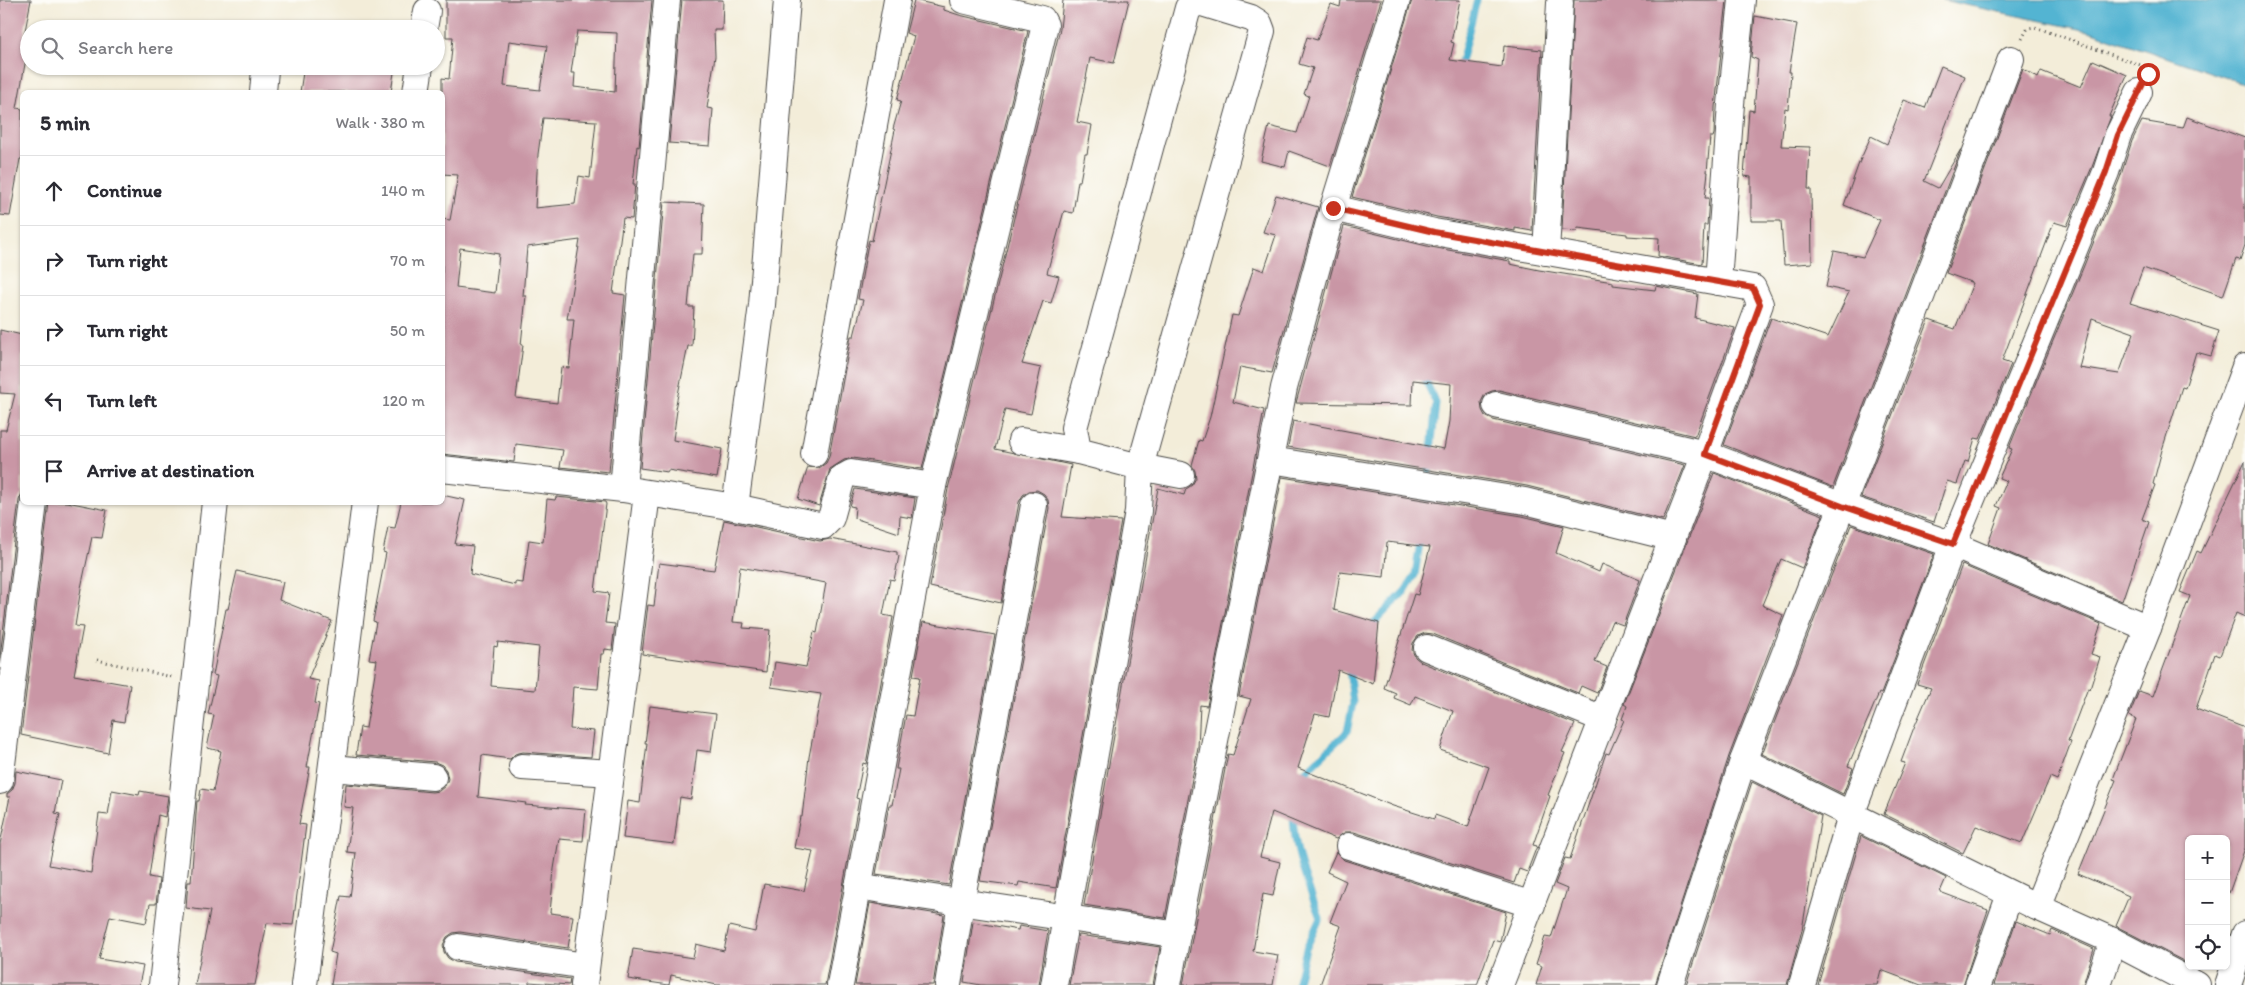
<!DOCTYPE html>
<meta charset="utf-8">
<style>
body{margin:0;font-family:Itim,sans-serif;background:#f2f2f3;color:#2b2b33}
.controls{position:absolute;right:15px;bottom:15px;display:grid;overflow:hidden;border-radius:8px;box-shadow:0 1px 4px #0004}
.controls button{width:45px;height:45px;display:grid;place-items:center;padding:0;border:0;border-bottom:1px solid #e1e1e2;background:#fff;color:#2b2b33;font:25px sans-serif}
.stop{position:absolute;width:15px;height:15px;margin:-11px;border:4px solid #c8321e;border-radius:50%;background:#fff}
.stop.end{background:#c8321e;border-color:#fff;box-shadow:0 1px 5px #0008}
.list{margin:0;padding:0;list-style:none}
h2{display:flex;justify-content:space-between;align-items:center;height:65px;margin:0;padding:0 20px;font-size:21px}
h2 small{font-size:16px;font-weight:400;color:#7c7c81}
.list li{display:grid;grid-template-columns:32px 1fr auto;gap:15px;align-items:center;box-sizing:border-box;height:70px;padding:0 20px;border-top:1px solid #e1e1e2}
.list b{display:block;font-size:19px;white-space:nowrap}
.list em{font-size:16px;font-style:normal;color:#7c7c81}
.icon{flex:none;width:28px;height:28px;fill:none;stroke:currentColor;stroke-width:2;stroke-linecap:round;stroke-linejoin:round}
.map{position:relative;flex:none;width:2245px;height:985px;overflow:hidden}
.search{position:absolute;background:#fff;box-shadow:0 1px 4px #0004;left:20px;top:20px;width:425px;height:55px;display:flex;align-items:center;gap:12px;box-sizing:border-box;padding:0 18px;border-radius:28px;color:#7c7c81;font-size:19px}
.panel{position:absolute;background:#fff;box-shadow:0 1px 4px #0004;left:20px;top:90px;width:425px;height:415px;border-radius:8px}
.map>svg:first-child{display:block}
.water{fill:#53b4d2;stroke:#3f707e}
.lines{fill:none;stroke-linecap:round;stroke-linejoin:round}
.stream{stroke:#53b4d2;stroke-width:7}
.building{fill:#c996a5;fill-rule:evenodd}
.minor-casing{stroke:#494845;stroke-width:28}
.path{stroke:#494845;stroke-width:3;stroke-dasharray:1 4;stroke-linecap:butt}
.minor{stroke:#fff;stroke-width:26}
.route{stroke:#c8321e;stroke-width:6}
</style>
<div class="map">
<svg width="2245" height="985" viewBox="0 0 2245 985">
<rect width="100%" height="100%" fill="#fdfcf7"/>
<filter id="ink" filterUnits="userSpaceOnUse"><feTurbulence type="fractalNoise" baseFrequency=".02" numOctaves="2"/><feDisplacementMap in="SourceGraphic" scale="10" xChannelSelector="R" yChannelSelector="G"/><feConvolveMatrix kernelMatrix="1 2 1 2 8 2 1 2 1" color-interpolation-filters="sRGB"/></filter>
<filter id="wash" filterUnits="userSpaceOnUse"><feTurbulence type="fractalNoise" baseFrequency=".0096" numOctaves="4" result="noise"/><feDisplacementMap in="SourceGraphic" scale="20" xChannelSelector="R" yChannelSelector="G"/><feGaussianBlur stdDeviation="1.12" result="paint"/><feColorMatrix in="noise" values="0 0 0 0 0 0 0 0 0 0 0 0 0 0 0 0 0 1.4 0 .05"/><feComposite in="paint" operator="in"/></filter>
<g filter="url(#wash)">
<rect width="100%" height="100%" fill="#f3edd9"/>
<polygon class="water" points="1942,0 2245,0 2245,84 2089,31"/>
<g class="lines">
<g class="stream">
<polyline points="1459,70 1477,0"/>
<polyline points="1422,373 1436,403 1425,508"/>
<polyline points="1369,628 1405,591 1415,575 1421,536"/>
<polyline points="1303,778 1305,772 1347,732 1353,703 1349,668"/>
<path d="M1293,812C1293,850 1307,883 1320,918L1306,949L1297,985"/>
</g>
</g>
<g id="blocks">
<g class="building">
<polygon points="0,0 31,0 24,36 29,37 29,42 17,108 22,109 22,159 20,159 10,216 0,215"/>
<path d="M446,0H652L639,147L637,146L633,184H635L632,219L623,218L613,293L625,295L609,472L560,467L563,450L516,444L514,462L442,454V219L450,220L458,175L442,174V78L449,79L453,37H446ZM577,31L617,33L615,92L574,87L575,73H571ZM509,41L547,46L540,90L504,86ZM543,118L596,121L590,178L579,176L575,204L535,208L538,154ZM580,240L567,319H574L569,368L561,367L557,403L516,398L523,345H521L526,296H523L527,247ZM460,248L499,254L495,293L456,288Z"/>
<polygon points="682,0 723,0 722,30 714,30 715,56 707,108 713,109 710,146 669,143"/>
<polygon points="914,0 944,7 944,10 959,15 1028,31 922,469 853,458 844,460 830,469 819,506 798,499 808,467 819,468 826,463 829,457 851,336 854,336 863,300 858,299 867,249 869,240 872,241 895,130 893,129 901,101 897,100 914,36 906,33"/>
<polygon points="1063,0 1129,0 1114,63 1090,58 1077,122 1092,125 1087,154 1085,154 1080,181 1078,181 1073,213 1064,211 1047,273 1059,276 1051,303 1043,301 1022,364 1041,368 1031,414 1005,409 995,449 1071,465 1062,517 1121,521 1056,888 1019,882 1018,886 980,881 1049,508 1048,500 1044,494 1037,490 1029,491 1023,495 1019,502 1001,603 930,587 948,489 1060,29"/>
<polygon points="1341,0 1381,0 1330,166 1289,151 1285,167 1261,161 1269,126 1297,133 1309,96 1304,94 1313,68 1299,64 1307,37 1317,40 1331,4 1340,7"/>
<polygon points="1412,0 1460,0 1451,42 1454,43 1450,60 1502,67 1504,46 1542,50 1532,231 1515,228 1515,231 1437,217 1352,197"/>
<polygon points="1574,0 1727,0 1715,107 1714,134 1713,137 1710,137 1707,172 1708,172 1705,198 1709,198 1707,225 1704,225 1702,264 1658,256 1659,238 1627,236 1627,234 1578,228 1577,231 1562,230"/>
<polygon points="1755,16 1797,24 1789,72 1791,72 1788,109 1785,108 1781,146 1810,147 1808,189 1811,189 1812,263 1784,265 1781,221 1751,221 1751,177 1744,176 1749,110 1754,111 1758,60 1751,57"/>
<polygon points="2093,60 2127,75 2109,116 2111,116 2092,167 2067,226 2054,222 2002,361 2011,364 1980,439 1975,438 1968,462 1965,461 1957,484 1947,481 1934,522 1861,497 1929,320 1955,329 1973,283 1946,273 2023,69 2038,78 2041,71 2081,87"/>
<polygon points="304,66 395,66 391,92 300,92"/>
<polygon points="1941,66 1965,76 1924,181 1938,188 1961,149 1833,487 1724,445 1771,318 1828,337 1849,292 1826,287 1834,251 1863,257 1880,220 1844,205 1859,163 1871,136 1887,144 1904,100 1925,108"/>
<path d="M2187,117L2245,138V245L2240,260L2236,259L2223,296L2143,268L2130,303L2219,331L2211,356L2196,352L2185,388L2182,387L2162,450L2153,484L2155,485L2142,519L2149,522L2122,601L1988,544L2001,508L1996,506L2007,481L1999,478L2012,449L2009,448L2120,178L2132,141L2142,121L2183,128ZM2092,318L2134,333L2119,374L2079,368Z"/>
<polygon points="1276,195 1318,207 1272,373 1240,367 1233,402 1264,410 1207,706 1200,705 1198,748 1165,918 1084,905 1158,488 1184,495 1186,489 1192,485 1196,478 1195,471 1192,465 1199,440 1202,441 1210,417 1232,315 1238,316 1254,267 1264,271 1276,235 1263,232"/>
<polygon points="664,202 704,204 702,254 693,254 688,307 694,307 692,346 688,346 675,409 677,410 673,440 722,449 717,478 668,470 668,472 640,468"/>
<polygon points="1344,226 1431,247 1510,261 1510,264 1539,270 1613,282 1613,285 1655,290 1656,286 1698,294 1695,318 1735,328 1695,436 1499,390 1492,391 1485,394 1481,402 1482,410 1485,416 1493,420 1685,465 1663,520 1527,486 1288,447 1293,421 1444,449 1449,421 1451,384 1413,380 1412,405 1296,403"/>
<polygon points="0,330 22,335 22,493 19,500 0,657 0,430 6,430 15,394 0,393"/>
<polygon points="2245,461 2245,617 2236,613 2220,656 2215,654 2196,709 2245,728 2245,848 2229,893 2226,892 2226,839 2189,839 2189,964 2116,926 2129,896 2078,874 2116,780 2113,779 2136,719 2129,716 2139,691 2153,696 2190,596 2180,592 2197,551 2201,553"/>
<polygon points="1714,473 1823,515 1802,568 1781,559 1762,605 1783,615 1729,756 1655,985 1536,985 1542,966 1536,964 1545,937 1551,938 1567,889 1555,884 1565,858 1570,859 1606,753 1609,754 1624,720 1622,719 1627,706 1624,704"/>
<path d="M1282,477L1522,516L1564,526L1556,553L1599,572L1602,564L1640,580L1623,625L1612,621L1595,662L1607,667L1597,693L1581,686L1578,693L1433,634L1425,633L1418,636L1413,643L1412,650L1415,657L1421,662L1575,724L1562,752L1565,753L1548,795L1550,796L1533,845L1537,846L1527,872L1519,869L1514,883L1354,832H1345L1336,839L1272,812L1260,857L1280,862L1273,896L1263,894L1253,951L1278,955L1273,985H1183L1228,754L1233,755L1251,699L1239,696ZM1387,542L1430,547L1418,595L1414,594L1384,688L1396,693L1394,698L1411,705L1415,696L1453,711L1440,750L1489,767L1468,827L1435,815L1434,819L1393,806L1298,768L1315,714L1329,717L1338,670L1373,684L1379,623L1334,610L1340,572L1384,577Z"/>
<polygon points="855,489 915,498 912,518 900,516 899,533 854,518 855,507 850,506"/>
<path d="M442,495L465,500L455,544L473,546L470,574L515,585V582L523,583L529,540L543,542L547,499L555,500L556,497L605,502L606,504L595,591L609,593L605,623L615,624L612,650L605,649L604,654H601L598,689L573,687L570,729L594,731L591,757L523,752L515,754L510,759L482,755L478,797L526,803L525,805L586,810L583,841L559,839L554,869L550,913L573,916L568,948L460,932L453,933L447,937L443,945L444,952L448,958L455,962L570,979L569,985L529,982V985H331L336,954L330,952L335,927L341,896L350,897L356,853L347,852L353,808L344,807L346,784L432,792L439,791L445,786L448,779L446,770L442,765L435,762L356,755L360,727L366,728L377,660L369,659L376,622L373,621L386,553L383,552L388,527L395,528L401,502H442ZM498,642L539,647L535,690L491,686L494,646L497,647Z"/>
<polygon points="49,502 67,502 107,510 102,538 92,537 81,588 75,626 83,627 74,675 130,685 124,722 113,720 108,753 21,735"/>
<polygon points="724,520 820,541 830,539 897,552 897,555 899,556 894,580 890,579 883,615 893,617 866,764 863,763 856,798 859,799 825,985 717,985 671,975 669,985 628,979 633,949 693,958 696,944 724,951 729,926 755,932 764,884 804,891 813,851 794,848 800,817 802,817 809,757 821,694 771,687 775,662 806,667 814,632 817,633 826,583 740,567 733,622 744,623 743,628 770,630 766,672 642,654 648,605 654,606 659,563 714,570"/>
<polygon points="1851,525 1934,554 1881,694 1879,693 1848,766 1853,768 1843,794 1762,754"/>
<polygon points="1962,565 2101,624 2091,654 2100,657 2090,689 2088,688 2068,741 2071,742 2057,780 2050,777 2022,843 1976,826 1963,853 1884,814 1905,763 1901,762 1913,730 1931,688 1917,684"/>
<polygon points="237,571 283,582 279,600 332,621 308,679 319,681 315,703 319,704 307,767 310,767 299,824 306,825 293,925 267,923 255,985 195,985 210,911 186,908 188,882 191,882 197,801 199,801 201,789 213,791 221,751 207,748 214,715 208,714 217,676 213,675 226,609 228,609"/>
<polygon points="923,622 995,635 949,885 876,874 889,805 892,805 899,769 896,769 906,715 913,716 920,677 913,676"/>
<polygon points="650,706 716,714 711,752 697,750 691,799 680,797 674,844 623,838 628,801 640,803 647,743 645,743"/>
<polygon points="16,771 61,780 55,813 60,814 49,865 91,873 99,814 108,815 112,790 139,795 140,791 168,796 165,817 158,815 149,877 159,879 156,904 150,904 146,923 110,916 99,959 143,966 139,985 0,985 0,844 10,797 7,797 7,794 12,790 15,783"/>
<polygon points="1752,782 1821,816 1802,930 1787,985 1686,985"/>
<polygon points="1861,836 1946,878 1940,892 1988,910 1963,985 1921,985 1881,970 1877,985 1818,985"/>
<polygon points="1336,852 1344,860 1506,912 1500,942 1493,940 1477,985 1320,985 1341,926 1330,922 1346,881 1327,872"/>
<polygon points="870,903 944,915 933,985 855,985"/>
<polygon points="2016,921 2050,935 2052,930 2094,949 2083,985 1994,985"/>
<polygon points="973,922 1018,930 1019,926 1048,931 1039,985 981,985 964,982"/>
<polygon points="1079,935 1160,947 1153,985 1069,985"/>
</g>
</g>
</g>
<g filter="url(#ink)">
<use href="#blocks" fill-opacity="0" stroke="#494845" stroke-width="1"/>
<g class="lines">
<g class="minor-casing">
<g id="minor">
<polyline points="667,0 623,489 735,507 823,526 831,518 842,478 851,473 933,486"/>
<polyline points="424,29 427,11"/>
<polyline points="263,92 265,70"/>
<polyline points="416,92 420,66"/>
<polyline points="1333,208 1434,232 1753,288 1760,304 1705,454 1500,985"/>
<polyline points="1546,252 1560,3"/>
<polyline points="1718,282 1731,104 1742,0"/>
<polyline points="1496,405 1705,454 1842,506 1953,545 2148,628"/>
<polyline points="1021,441 1078,451"/>
<polyline points="814,454 897,0"/>
<polyline points="1271,460 1525,501 1673,538"/>
<polyline points="442,469 623,489"/>
<polyline points="735,507 762,305 787,0"/>
<polyline points="1427,648 1603,719"/>
<polyline points="1743,761 2037,907 2113,941 2197,985"/>
<polyline points="522,767 611,773"/>
<polyline points="332,768 433,777"/>
<polyline points="0,781 34,502"/>
<polyline points="1349,846 1532,905"/>
<path d="M858,886C964,904 1071,917 1177,935L1284,388L1333,208L1397,0"/>
<polyline points="2037,907 2148,628 2245,367"/>
<polyline points="458,947 586,966"/>
<polyline points="162,985 215,502"/>
<polyline points="304,985 365,502"/>
<polyline points="584,985 647,494"/>
<polyline points="840,985 933,486 1045,25 1042,19 963,0"/>
<polyline points="948,985 961,903 1034,505"/>
<polyline points="1054,985 1138,511 1140,467 1262,31 1259,23 1251,18 1199,2 1188,8 1074,428 1078,451 1140,467 1181,475"/>
<polyline points="1168,985 1177,935"/>
<polyline points="1670,985 1743,761 1842,506 2011,59"/>
<polyline points="1802,985 1851,815 1953,545 2106,172 2118,135 2139,92"/>
<polyline points="1978,985 2010,894"/>
<polyline points="2098,985 2113,941"/>
<polyline points="2228,985 2245,934"/>
</g>
</g>
<g class="path">
<polyline points="2022,39 2028,28 2035,27 2143,66"/>
<polyline points="97,660 172,677"/>
</g>
<use href="#minor" class="minor"/>
</g>
</g>
<g class="lines" filter="url(#ink)">
<polyline class="route" points="1333,208 1434,232 1753,288 1760,304 1705,454 1842,506 1953,544 2106,172 2118,135 2148,74"/>
</g>
</svg>
<div class="controls">
<button>+</button>
<button>−</button>
<button><svg class="icon" aria-label="locate" viewBox="0 0 24 24"><circle cx="12" cy="12" r="6"/><path d="M12 2v4M12 18v4M2 12h4M18 12h4"/></svg></button>
</div>
<div class="stop" style="left:2148px;top:74px"></div>
<div class="stop end" style="left:1333px;top:208px"></div>
<div class="search"><svg class="icon" aria-label="search" viewBox="0 0 24 24"><circle cx="10" cy="10" r="6"/><path d="M15 15l6 6"/></svg>Search here</div>
<section class="panel">
<h2>5 min<small>Walk · 380 m</small></h2>
<ul class="list">
<li><svg class="icon" aria-label="ahead" viewBox="0 0 24 24"><path d="M12 20V5M6 11l6-6 6 6"/></svg><div><b>Continue</b></div><em>140 m</em></li>
<li><svg class="icon" aria-label="right" viewBox="0 0 24 24"><path d="M7 20v-9h11M14 6l5 5-5 5"/></svg><div><b>Turn right</b></div><em>70 m</em></li>
<li><svg class="icon" aria-label="right" viewBox="0 0 24 24"><path d="M7 20v-9h11M14 6l5 5-5 5"/></svg><div><b>Turn right</b></div><em>50 m</em></li>
<li><svg class="icon" aria-label="left" viewBox="0 0 24 24"><path d="M17 20v-9H6M10 6l-5 5 5 5"/></svg><div><b>Turn left</b></div><em>120 m</em></li>
<li><svg class="icon" aria-label="arrive" viewBox="0 0 24 24"><path d="M6 21V4h12l-3 4 3 4H6"/></svg><div><b>Arrive at destination</b></div></li>
</ul>
</section>
</div>
